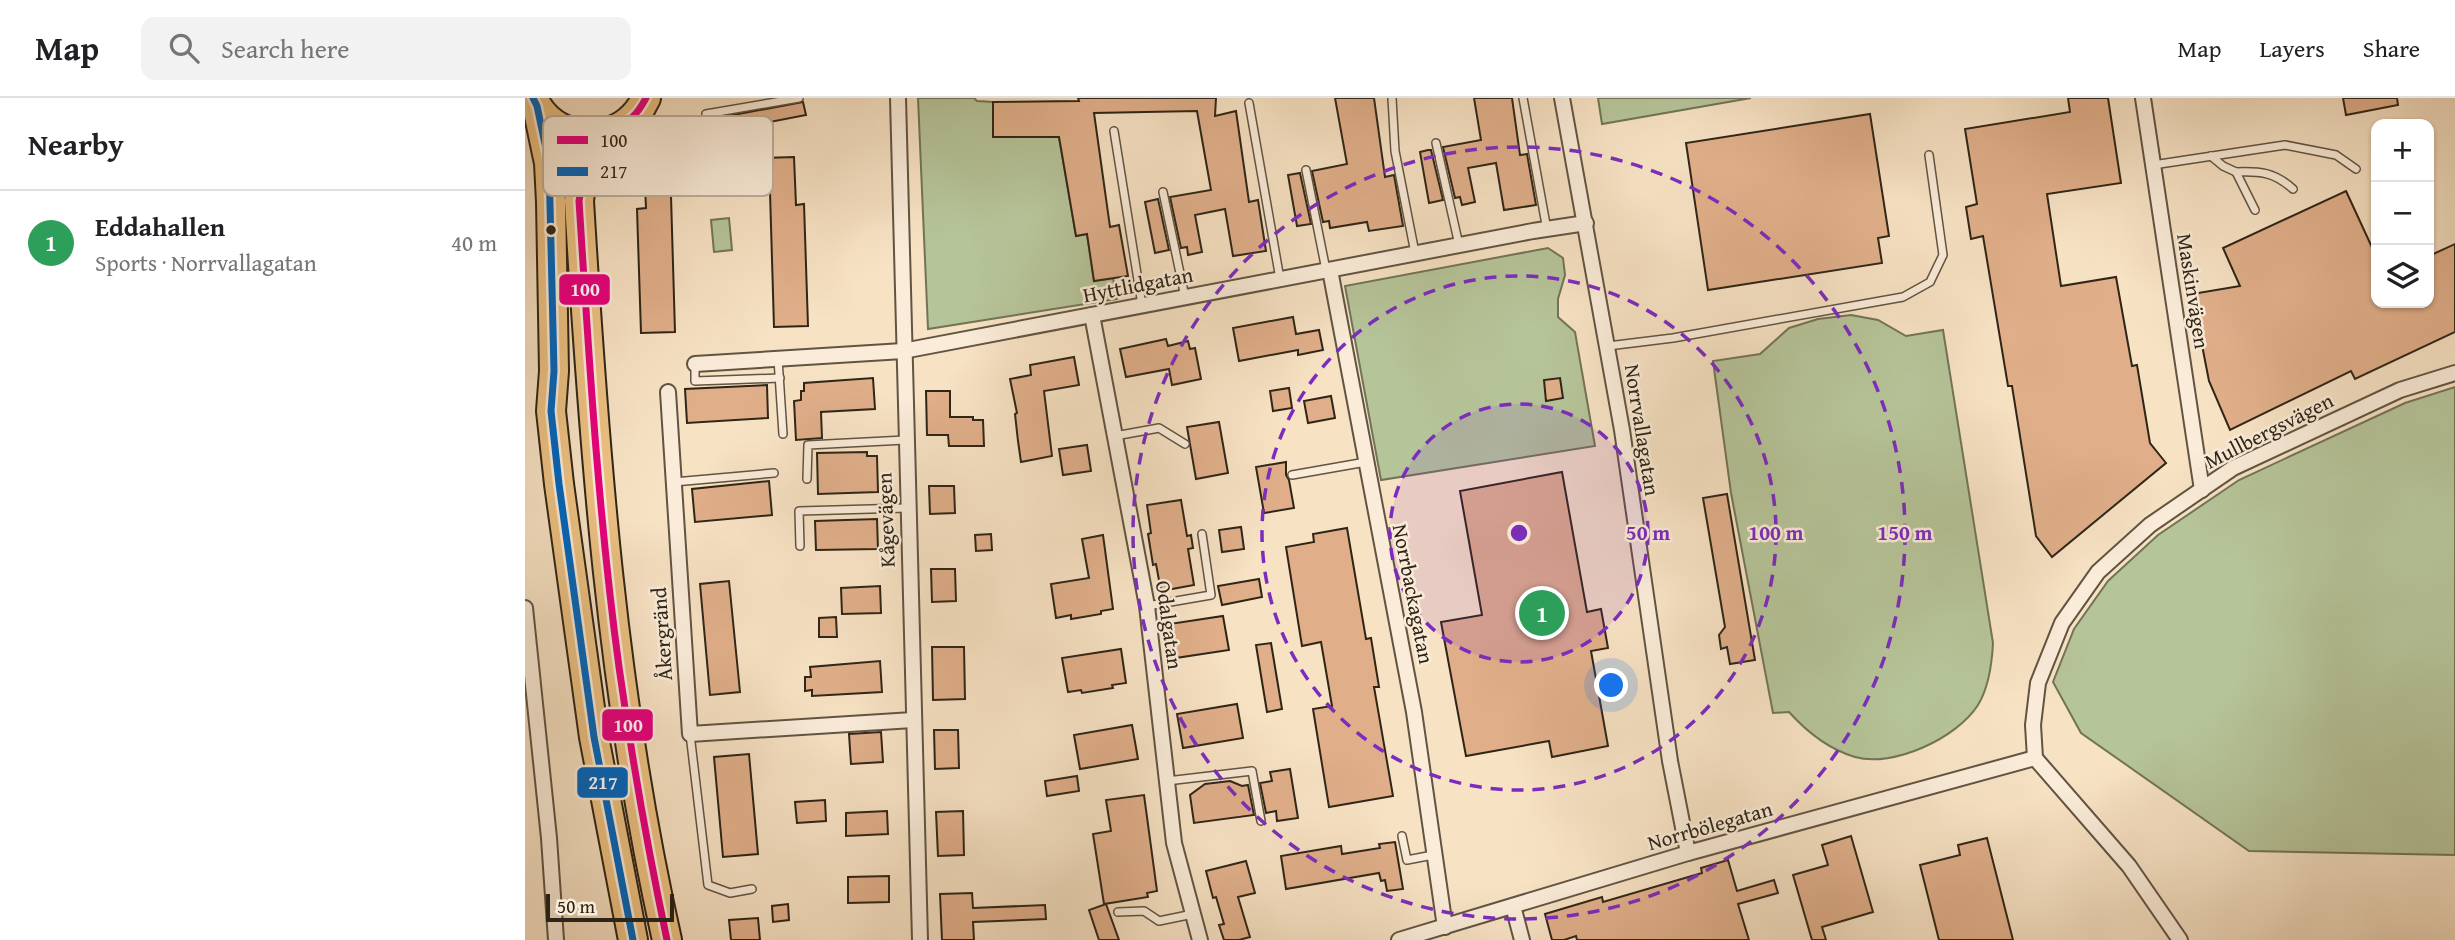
<!DOCTYPE html>
<meta charset="utf-8">
<style>
body{margin:0;font-family:"Gentium Book Plus",serif;background:#f2f2f2;color:#202124}
.controls{position:absolute;right:21px;top:21px;display:grid;overflow:hidden;border-radius:14px;box-shadow:0 2px 5px #0004}
.controls button{width:63px;height:63px;display:grid;place-items:center;padding:0;border:0;border-bottom:2px solid #e0e0e0;background:#fff;color:#202124;font:35px sans-serif}
.scale{position:absolute;left:21px;bottom:18px;width:128px;box-sizing:border-box;padding-left:7px;border:4px solid #2f2517;border-top:0;font-size:19px;line-height:24px;white-space:nowrap;color:#2f2517;-webkit-text-stroke:5px #faecd9;paint-order:stroke}
.you{position:absolute;left:1087px;top:588px;width:24px;height:24px;margin:-18px;border:5px solid #fff;border-radius:50%;background:#1a73e8;box-shadow:0 0 0 10px #1a73e833}
.badge{display:grid;place-items:center;width:46px;height:46px;border-radius:50%;background:#8f2418;color:#fff;font-size:23px;font-weight:700}
.pin{position:absolute;translate:-50% -50%;border:4px solid #fff;box-shadow:0 2px 7px #0006}
.list{margin:0;padding:0;list-style:none}
h2{display:flex;justify-content:space-between;align-items:center;height:91px;margin:0;padding:0 28px;font-size:30px}
h2 small{font-size:23px;font-weight:400;color:#757577}
.list li{display:grid;grid-template-columns:46px 1fr auto;gap:21px;align-items:center;box-sizing:border-box;height:105px;padding:0 28px;border-top:2px solid #e0e0e0}
.list b{display:block;font-size:26px;white-space:nowrap}
.list p{margin:0;font-size:23px;white-space:nowrap;color:#757577}
.list em{font-size:23px;font-style:normal;color:#757577}
.icon{flex:none;width:38px;height:38px;fill:none;stroke:currentColor;stroke-width:2;stroke-linecap:round;stroke-linejoin:round}
.map{position:relative;flex:none;width:1930px;height:842px;overflow:hidden}
header{display:flex;align-items:center;gap:42px;box-sizing:border-box;height:98px;padding:0 35px;background:#fff;border-bottom:2px solid #e0e0e0}
header strong{font-size:33px}
nav{display:flex;gap:38px;margin-inline-start:auto;font-size:24px}
.search{width:490px;height:63px;background:#f2f2f2;display:flex;align-items:center;gap:18px;box-sizing:border-box;padding:0 24px;border-radius:14px;color:#757577;font-size:26px}
main{display:flex}
aside{flex:1;background:#fff}
.map>svg:first-child{display:block}
.green{fill:#b6c499;stroke:#727458;stroke-width:2}
.building{fill:#e0af8a;stroke:#2f2517;stroke-width:2}
.lines{fill:none;stroke-linecap:round;stroke-linejoin:round}
.lane-casing{stroke:#615442;stroke-width:10}
.street-casing{stroke:#615442;stroke-width:18}
.highway-casing{stroke:#2f2517;stroke-width:32}
.lane{stroke:#faecd9;stroke-width:7}
.street{stroke:#faecd9;stroke-width:14}
.highway{stroke:#ecc182;stroke-width:28}
.bus-1-casing{stroke:#faecd9;stroke-width:12}
.bus-2-casing{stroke:#faecd9;stroke-width:12}
.bus-1{stroke:#e5007d;stroke-width:7}
.bus-2{stroke:#0065bd;stroke-width:7}
.ring{fill:none;stroke:#7b2cbf;stroke-width:3.5;stroke-dasharray:12 9}
.bus-dot{fill:#2f2517;stroke:#faecd9;stroke-width:2.5}
.labels{text-anchor:middle;stroke-width:5;stroke-linejoin:round;paint-order:stroke}
.street-label{font-size:21px;fill:#2f2517;stroke:#faecd9}
.key{fill:#faecd9;stroke:#bdb09f;stroke-width:2}
.key-label{font-size:19px;fill:#2f2517}
.centre{fill:#7b2cbf;stroke:#faecd9;stroke-width:3.5}
.ring-label{font-size:21px;text-anchor:middle;font-weight:bold;fill:#7b2cbf;stroke:#faecd9;stroke-width:5;stroke-linejoin:round;paint-order:stroke}
.line-badge{stroke:#faecd9;stroke-width:2.5}
.badge-label{font-size:19px;text-anchor:middle;font-weight:bold;fill:#fff}
</style>
<header>
<strong>Map</strong>
<div class="search"><svg class="icon" aria-label="search" viewBox="0 0 24 24"><circle cx="10" cy="10" r="6"/><path d="M15 15l6 6"/></svg>Search here</div>
<nav><a>Map</a><a>Layers</a><a>Share</a></nav>
</header>
<main>
<aside>
<h2>Nearby<small></small></h2>
<ul class="list">
<li><span class="badge" style="background:#2e9e5b">1</span><div><b>Eddahallen</b><p>Sports · Norrvallagatan</p></div><em>40 m</em></li>
</ul>
</aside>
<div class="map">
<svg width="1930" height="842" viewBox="0 0 1930 842">
<rect width="100%" height="100%" fill="#f7e2c4"/>
<filter id="stains"><feTurbulence type="fractalNoise" baseFrequency=".00286" numOctaves="4"/><feColorMatrix values="0 0 0 0 .2 0 0 0 0 .09 0 0 0 0 .02 0 0 0 .5 -.17"/></filter>
<radialGradient id="worn" r=".72"><stop offset=".6" stop-color="#630" stop-opacity="0"/><stop offset="1" stop-color="#630" stop-opacity=".3"/></radialGradient>
<g class="green">
<polygon points="393,0 449,0 452,3 468,4 468,39 534,39 551,138 562,136 569,183 588,180 592,201 403,231"/>
<polygon points="1073,0 1226,0 1077,26"/>
<polygon points="204,120 207,152 189,154 186,122"/>
<polygon points="1023,150 1038,160 1040,177 1033,201 1033,219 1050,234 1070,348 856,382 820,188"/>
<path d="M1326,217L1353,222L1381,238L1418,232L1468,545C1467,565 1464,589 1453,607C1432,640 1368,670 1330,659C1303,651 1282,634 1264,614L1248,615L1206,395L1188,263L1235,256L1264,230L1293,221Z"/>
<polygon points="1930,289 1930,757 1724,753 1556,635 1528,584 1549,531 1583,483 1633,437 1714,382 1880,305"/>
</g>
<g class="building">
<polygon points="553,0 691,0 690,18 711,13 724,104 733,102 741,153 708,158 700,111 670,117 677,154 663,157 662,149 656,150 645,99 686,92 672,13 569,15 585,129 594,127 603,178 569,183 562,136 551,138 534,39 468,39 468,4 554,3"/>
<polygon points="810,0 849,0 860,79 869,77 878,128 844,133 842,124 805,130 804,123 798,124 787,73 822,66"/>
<polygon points="949,0 987,0 995,57 1002,56 1011,107 979,112 971,65 943,70 950,104 937,107 935,99 930,100 918,49 956,42"/>
<polygon points="1543,0 1583,0 1596,85 1522,96 1536,188 1591,179 1607,268 1612,267 1625,345 1641,365 1527,459 1511,438 1487,288 1483,288 1458,138 1446,141 1441,109 1452,106 1440,31 1545,14"/>
<polygon points="1818,0 1872,0 1873,7 1821,17"/>
<polygon points="278,4 281,17 183,36 181,22"/>
<polygon points="1345,16 1364,138 1353,140 1357,165 1183,192 1161,45"/>
<polygon points="903,52 906,52 918,102 904,105 895,54"/>
<polygon points="269,59 271,107 279,106 283,228 249,229 245,94 146,98 150,234 116,235 112,111 121,110 119,64"/>
<polygon points="775,75 786,126 772,128 763,77"/>
<polygon points="1821,93 1851,158 1851,205 1904,205 1904,158 1930,146 1930,234 1830,281 1826,273 1705,332 1684,283 1667,196 1715,188 1698,150"/>
<polygon points="633,101 644,152 630,155 620,104"/>
<polygon points="768,219 771,236 794,232 798,252 773,257 773,252 714,263 708,230"/>
<polygon points="641,241 643,248 663,243 665,251 670,250 676,281 647,287 644,271 601,279 595,251"/>
<polygon points="549,259 554,287 519,293 527,358 496,364 493,343 490,316 492,315 485,281 506,277 505,267"/>
<polygon points="348,280 350,311 296,314 297,340 271,342 269,303 276,302 276,293 279,293 279,285"/>
<polygon points="1035,280 1038,300 1021,303 1019,282"/>
<polygon points="242,287 243,320 162,325 160,291"/>
<polygon points="764,290 767,310 748,313 745,293"/>
<polygon points="401,293 425,293 425,319 448,319 448,322 458,322 459,348 424,348 423,337 402,337"/>
<polygon points="806,298 810,320 783,325 779,303"/>
<polygon points="694,324 703,375 671,381 662,329"/>
<polygon points="562,347 566,373 538,377 534,351"/>
<polygon points="342,354 342,358 352,358 353,394 293,396 292,355"/>
<polygon points="761,364 761,377 764,382 769,410 739,415 731,369"/>
<polygon points="1037,374 1062,514 1076,511 1083,550 1066,553 1083,648 1027,659 1024,643 941,658 916,524 957,517 935,393"/>
<polygon points="244,383 247,417 170,424 167,391"/>
<polygon points="404,388 429,388 430,415 405,416"/>
<polygon points="1202,396 1230,562 1205,566 1202,549 1196,551 1194,537 1200,529 1178,400"/>
<polygon points="656,402 662,438 666,437 668,450 663,451 669,487 636,493 631,466 628,467 623,436 626,435 622,407"/>
<polygon points="352,421 353,451 291,452 290,423"/>
<polygon points="716,429 719,451 697,454 694,432"/>
<polygon points="822,430 841,541 846,540 854,589 849,589 868,698 804,709 788,611 807,608 796,544 777,548 761,449 789,444 788,436"/>
<polygon points="466,436 467,452 451,453 450,437"/>
<polygon points="578,437 588,511 576,513 576,516 546,521 546,517 531,520 526,486 564,480 557,441"/>
<polygon points="406,471 430,471 431,503 407,504"/>
<polygon points="734,481 737,499 697,507 693,488"/>
<polygon points="204,483 215,594 185,597 175,486"/>
<polygon points="355,488 356,515 317,516 316,490"/>
<polygon points="698,518 704,552 644,561 638,527"/>
<polygon points="311,519 312,539 294,539 294,520"/>
<polygon points="746,545 757,611 742,614 731,547"/>
<polygon points="407,549 439,549 440,601 408,602"/>
<polygon points="596,551 601,585 587,587 588,590 557,595 556,592 543,594 537,560"/>
<polygon points="355,563 357,594 287,598 287,592 280,593 280,579 286,579 285,569"/>
<polygon points="712,606 718,640 658,650 652,616"/>
<polygon points="607,627 613,661 555,671 549,637"/>
<polygon points="409,632 433,632 434,670 410,671"/>
<polygon points="356,634 358,664 326,666 324,636"/>
<polygon points="224,656 233,756 198,759 189,659"/>
<polygon points="765,671 773,720 752,723 751,713 741,715 735,685 747,683 745,674"/>
<polygon points="552,678 554,693 522,698 520,683"/>
<polygon points="705,683 717,688 723,687 729,717 669,725 665,697 680,686"/>
<polygon points="619,697 632,793 622,795 623,799 579,806 568,736 586,733 581,702"/>
<polygon points="300,702 301,723 272,725 270,704"/>
<polygon points="362,713 363,736 321,738 321,715"/>
<polygon points="438,713 439,757 413,758 411,714"/>
<polygon points="1326,738 1348,814 1297,829 1301,842 1287,842 1268,777 1303,767 1297,747"/>
<polygon points="1462,740 1488,842 1414,842 1395,767 1435,757 1433,747"/>
<polygon points="870,744 878,791 862,793 860,782 856,783 854,775 761,791 756,758 816,748 817,756 855,750 854,746"/>
<polygon points="1203,762 1212,793 1249,782 1253,795 1213,806 1224,842 1052,842 1051,838 1039,842 1027,842 1020,816 1077,799 1078,804 1177,775 1176,770"/>
<polygon points="721,763 730,795 713,799 725,839 714,842 699,842 694,827 699,826 691,799 688,800 681,773"/>
<polygon points="364,778 364,804 323,805 323,779"/>
<polygon points="447,795 448,810 520,807 521,821 448,824 449,842 417,842 415,796"/>
<polygon points="263,806 264,822 248,824 247,808"/>
<polygon points="581,806 594,842 574,842 564,812"/>
<polygon points="233,820 235,842 206,842 204,822"/>
</g>
<g class="lines">
<g class="lane-casing">
<g id="lane">
<polyline points="867,0 870,53 890,155"/>
<polyline points="998,0 1022,132"/>
<polyline points="724,5 755,181"/>
<polyline points="181,16 274,0"/>
<polyline points="589,33 617,207"/>
<polyline points="911,45 934,147"/>
<polyline points="1686,58 1698,68 1711,74 1730,112"/>
<polyline points="1628,67 1760,47 1811,57 1831,71"/>
<polyline points="781,72 801,172"/>
<path d="M1711,74C1735,73 1749,74 1768,91"/>
<polyline points="638,94 660,199"/>
<polyline points="1083,248 1148,240 1378,199 1405,184 1418,157 1404,57"/>
<polyline points="253,261 258,336"/>
<polyline points="170,266 170,283 255,280"/>
<polyline points="590,338 634,330 660,346"/>
<polyline points="767,377 841,364"/>
<polyline points="282,381 283,347 380,342"/>
<polyline points="149,384 249,375"/>
<polyline points="275,448 274,413 382,410"/>
<polyline points="622,508 686,497 677,436"/>
<polyline points="165,636 183,787 205,795 227,791"/>
<polyline points="642,683 727,673 736,723"/>
<polyline points="877,738 882,762 908,757"/>
<polyline points="593,814 619,813 634,823 668,816"/>
</g>
</g>
<g class="street-casing">
<g id="street">
<polyline points="373,0 395,842"/>
<polyline points="1037,0 1097,332 1145,663 1163,755"/>
<polyline points="1618,0 1677,392"/>
<polyline points="805,172 889,614 920,829"/>
<polyline points="567,217 622,508 649,745 675,842"/>
<polyline points="170,266 378,253 1008,133 1061,125"/>
<polyline points="143,294 165,636 388,622"/>
<polyline points="0,510 24,740 31,842"/>
<polyline points="988,808 997,842"/>
<polyline points="874,842 1163,755 1510,660"/>
<polyline points="1655,842 1604,768 1510,660 1508,627 1513,585 1537,525 1573,474 1625,427 1708,370 1875,292 1930,275"/>
</g>
</g>
<g class="highway-casing">
<g id="highway">
<path d="M11,6C36,49 100,47 121,0"/>
<polyline points="12,8 24,65 26,104 29,273 26,313 34,386 69,639 108,842"/>
<path d="M77,36C62,62 57,73 54,103C69,351 87,599 142,842"/>
</g>
</g>
<use href="#lane" class="lane"/>
<use href="#street" class="street"/>
<use href="#highway" class="highway"/>
<g class="bus-1-casing">
<path id="bus-1" d="M121,0C108,25 100,23 79,35C64,45 56,86 54,103C64,259 73,415 94,569C107,661 123,752 142,842"/>
</g>
<g class="bus-2-casing">
<polyline id="bus-2" points="8,0 12,8 24,65 29,273 26,313 34,386 69,639 108,842"/>
</g>
<use href="#bus-1" class="bus-1"/>
<use href="#bus-2" class="bus-2"/>
</g>
<circle cx="994" cy="435" r="129" fill="#7b2cbf" fill-opacity=".12"/>
<g class="ring">
<circle cx="994" cy="435" r="129"/>
<circle cx="994" cy="435" r="257"/>
<circle cx="994" cy="435" r="386"/>
</g>
<circle class="bus-dot" cx="26" cy="132" r="6"/>
<g class="labels">
<g class="street-label">
<text transform="translate(613 187) rotate(-11)" y="7">Hyttlidgatan</text>
<text transform="translate(1668 193) rotate(81)" y="7">Maskinvägen</text>
<text transform="translate(1117 332) rotate(81)" y="7">Norrvallagatan</text>
<text transform="translate(1744 333) rotate(-27)" y="7">Mullbergsvägen</text>
<text transform="translate(361 422) rotate(-92)" y="7">Kågevägen</text>
<text transform="translate(888 496) rotate(79)" y="7">Norrbackagatan</text>
<text transform="translate(644 527) rotate(82)" y="7">Odalgatan</text>
<text transform="translate(137 536) rotate(-94)" y="7">Åkergränd</text>
<text transform="translate(1185 728) rotate(-16)" y="7">Norrbölegatan</text>
</g>
</g>
<rect x="18" y="18" width="230" height="80" rx="10" class="key"/>
<rect x="32" y="38" width="31" height="8" fill="#e5007d"/>
<rect x="32" y="69" width="31" height="9" fill="#0065bd"/>
<g class="key-label">
<text x="75" y="49">100</text>
<text x="75" y="80">217</text>
</g>
<circle cx="994" cy="435" r="10" class="centre"/>
<g class="ring-label">
<text x="1123" y="442">50 m</text>
<text x="1251" y="442">100 m</text>
<text x="1380" y="442">150 m</text>
</g>
<g class="line-badge">
<rect x="33" y="175" width="53" height="33" rx="7" fill="#e5007d"/>
<rect x="76" y="610" width="53" height="34" rx="7" fill="#e5007d"/>
<rect x="51" y="668" width="53" height="33" rx="7" fill="#0065bd"/>
</g>
<g class="badge-label">
<text x="60" y="198">100</text>
<text x="103" y="634">100</text>
<text x="78" y="691">217</text>
</g>
<rect width="100%" height="100%" filter="url(#stains)"/>
<rect width="100%" height="100%" fill="url(#worn)"/>
</svg>
<div class="controls">
<button>+</button>
<button>−</button>
<button><svg class="icon" aria-label="layers" viewBox="0 0 24 24"><path d="M12 4l9 5-9 5-9-5zM3 14l9 5 9-5"/></svg></button>
</div>
<div class="scale">50 m</div>
<div class="you"></div>
<div class="pin badge" style="left:1017px;top:515px;background:#2e9e5b">1</div>
</div>
</main>
